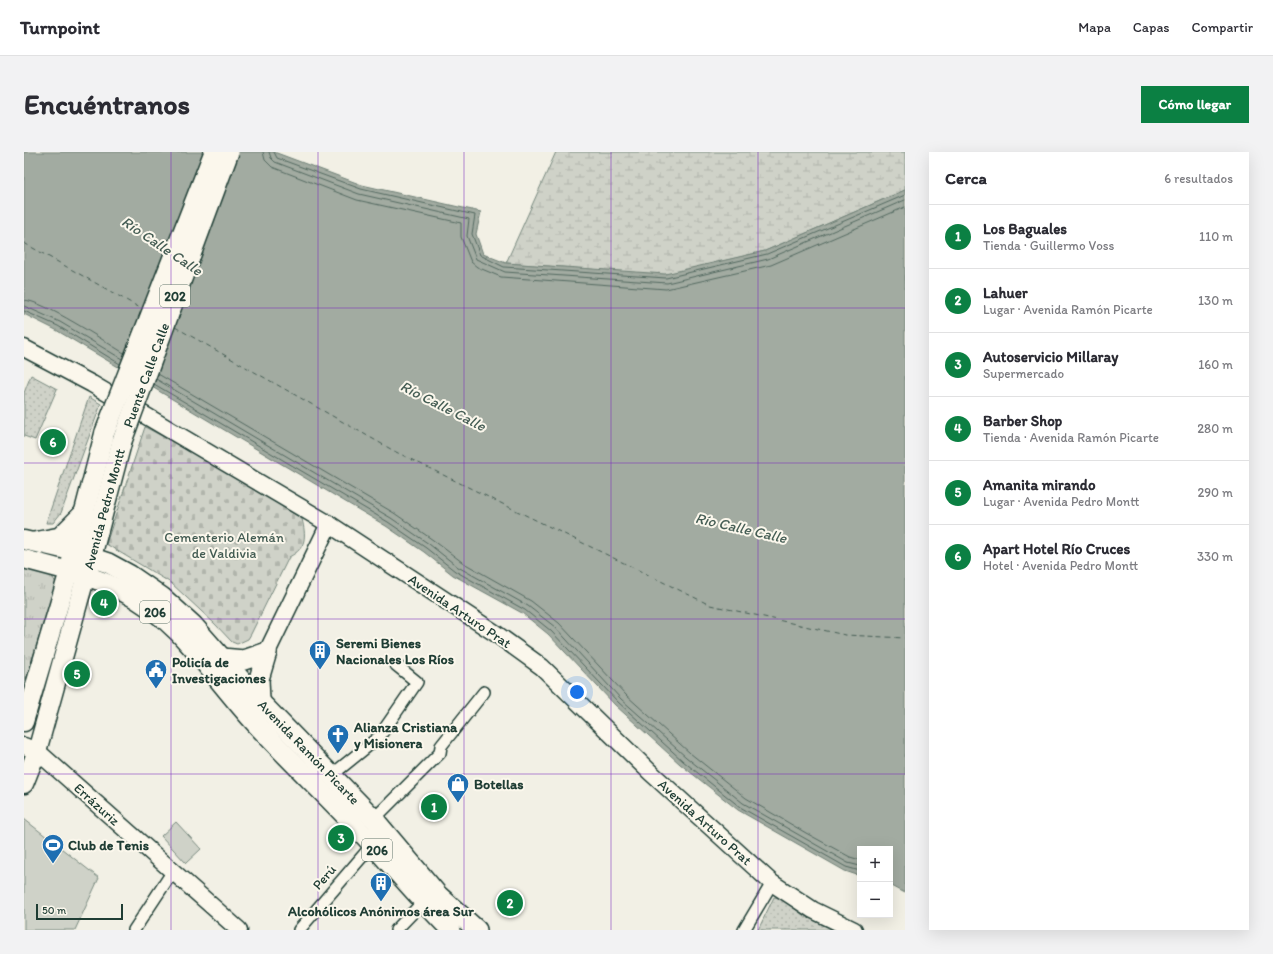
<!DOCTYPE html>
<html lang="es">
<meta charset="utf-8">
<style>
body{margin:0;font-family:Itim,sans-serif;background:#f2f2f3;color:#2b2b33}
.controls{position:absolute;right:12px;bottom:12px;display:grid;overflow:hidden;border-radius:0px;box-shadow:0 4px 16px #0002}
.controls button{width:36px;height:36px;display:grid;place-items:center;padding:0;border:0;border-bottom:1px solid #e1e1e2;background:#fff;color:#2b2b33;font:20px sans-serif}
.scale{position:absolute;left:12px;bottom:10px;width:87px;box-sizing:border-box;padding-left:4px;border:2px solid #1f3d34;border-top:0;font-size:11px;line-height:14px;white-space:nowrap;color:#1f3d34;-webkit-text-stroke:3px #fbf7ec;paint-order:stroke}
.you{position:absolute;left:553px;top:540px;width:14px;height:14px;margin:-10px;border:3px solid #fff;border-radius:50%;background:#1a73e8;box-shadow:0 0 0 6px #1a73e833}
.badge{display:grid;place-items:center;width:26px;height:26px;border-radius:50%;background:#0b8043;color:#fff;font-size:13px;font-weight:700}
.pin{position:absolute;translate:-50% -50%;border:2px solid #fff;box-shadow:0 1px 4px #0006}
.list{margin:0;padding:0;list-style:none}
h2{display:flex;justify-content:space-between;align-items:center;height:52px;margin:0;padding:0 16px;font-size:17px}
h2 small{font-size:13px;font-weight:400;color:#7c7c81}
.list li{display:grid;grid-template-columns:26px 1fr auto;gap:12px;align-items:center;box-sizing:border-box;height:64px;padding:0 16px;border-top:1px solid #e1e1e2}
.list b{display:block;font-size:15px;white-space:nowrap}
.list p{margin:0;font-size:13px;white-space:nowrap;color:#7c7c81}
.list em{font-size:13px;font-style:normal;color:#7c7c81}
.map{position:relative;flex:none;width:881px;height:778px;overflow:hidden;border-radius:0px}
header{display:flex;align-items:center;gap:24px;box-sizing:border-box;height:56px;padding:0 20px;background:#fff;border-bottom:1px solid #e1e1e2}
header strong{font-size:19px}
nav{display:flex;gap:22px;margin-inline-start:auto;font-size:14px}
.intro{display:flex;align-items:center;justify-content:space-between;box-sizing:border-box;height:96px;padding:0 24px}
h1{margin:0;font-size:28px}
.button{padding:10px 18px;border-radius:0px;background:#0b8043;color:#fff;font-size:14px;font-weight:700}
main{display:flex;gap:24px;padding:0 24px}
aside{flex:1;background:#fff;border-radius:0px;box-shadow:0 4px 16px #0002}
.map>svg:first-child{display:block}
.grass{fill:url(#grass-dots);stroke:#77887e}
.wetland{fill:url(#wetland-marsh);stroke:#77887e}
.cemetery{fill:url(#cemetery-stones);stroke:#77887e}
.park{fill:url(#park-tufts);stroke:#77887e}
.pitch{fill:#cfd2c8;stroke:#77887e}
.water{fill:#a2aba1;stroke:#6e7f75}
.lines{fill:none;stroke-linecap:round;stroke-linejoin:round}
.shore{stroke:#536960;stroke-width:1}
.ferry{stroke:#465e55;stroke-width:1;stroke-dasharray:5 4;stroke-linecap:butt}
.minor-casing{stroke:#1f3d34;stroke-width:14}
.secondary-casing{stroke:#1f3d34;stroke-width:19}
.primary-casing{stroke:#1f3d34;stroke-width:21}
.trunk-casing{stroke:#1f3d34;stroke-width:22}
.minor{stroke:#fbf7ec;stroke-width:11}
.secondary{stroke:#fbf7ec;stroke-width:16}
.primary{stroke:#fbf7ec;stroke-width:18}
.trunk{stroke:#fbf7ec;stroke-width:19}
.trunk-bridge-casing{stroke:#1f3d34;stroke-width:22;stroke-linecap:butt}
.trunk-bridge{stroke:#fbf7ec;stroke-width:19}
.grid{fill:none;stroke:#7b2cbf;stroke-width:1;stroke-opacity:0.55}
.labels{text-anchor:middle;stroke-width:4;stroke-linejoin:round;paint-order:stroke}
.shield{fill:#fbf7ec;stroke:#61756b;stroke-width:1}
.shield-label{font-size:13px;font-weight:bold;fill:#1f3d34}
.street-label{font-size:14px;fill:#1f3d34;stroke:#fbf7ec}
.park-label{font-size:14px;fill:#425b52;stroke:#fbf7ec}
.poi-label{font-size:14px;font-weight:bold;fill:#1f3d34;stroke:#fbf7ec;text-anchor:start}
.water-label{font-size:15px;font-style:italic;fill:#465e55;stroke:#fbf7ec}
</style>
<header>
<strong>Turnpoint</strong>
<nav><a>Mapa</a><a>Capas</a><a>Compartir</a></nav>
</header>
<div class="intro"><h1>Encuéntranos</h1><a class="button">Cómo llegar</a></div>
<main>
<div class="map">
<svg width="881" height="778" viewBox="0 0 881 778">
<defs>
<pattern id="grass-dots" width="8" height="8" patternUnits="userSpaceOnUse"><rect width="8" height="8" fill="#cfd2c8"/><path d="M2 2h.1M6 6h.1" fill="none" stroke="#b1b5ac" stroke-width="1.8" stroke-linecap="round"/></pattern>
<pattern id="wetland-marsh" width="20" height="14" patternUnits="userSpaceOnUse"><rect width="20" height="14" fill="#cfd2c8"/><path d="M1 5h8M5 5V1M11 12h8M15 12V8" fill="none" stroke="#b1b5ac"/></pattern>
<pattern id="cemetery-stones" width="16" height="16" patternUnits="userSpaceOnUse"><rect width="16" height="16" fill="#cfd2c8"/><path d="M2 7V4a2 2 0 0 1 4 0v3zM10 15v-3a2 2 0 0 1 4 0v3z" fill="#b1b5ac"/></pattern>
<pattern id="park-tufts" width="24" height="20" patternUnits="userSpaceOnUse"><rect width="24" height="20" fill="#cfd2c8"/><path d="M3 7l-1-3M5 7V3M7 7l1-3M15 17l-1-3M17 17v-4M19 17l1-3" fill="none" stroke="#b1b5ac"/></pattern>
</defs>
<rect width="100%" height="100%" fill="#f2f0e5"/>
<filter id="ink" filterUnits="userSpaceOnUse"><feTurbulence type="fractalNoise" baseFrequency=".025" numOctaves="2"/><feDisplacementMap in="SourceGraphic" scale="8" xChannelSelector="R" yChannelSelector="G"/><feConvolveMatrix kernelMatrix="1 2 1 2 8 2 1 2 1" color-interpolation-filters="sRGB"/></filter>
<g filter="url(#ink)">
<g class="grass">
<polygon points="7,223 33,237 11,288 0,284 0,241"/>
<polygon points="65,245 77,252 37,361 29,371 22,371"/>
<polygon points="750,745 756,746 779,763 809,778 734,778"/>
</g>
<polygon class="wetland" points="532,0 881,0 881,38 741,99 641,123 482,111"/>
<path class="cemetery" d="M121,275L203,319L278,367C282,384 283,396 265,405L227,482L224,487L213,492L208,490L191,472L147,431L82,392Z"/>
<polygon class="park" points="0,414 26,421 32,431 0,534"/>
<g class="pitch">
<polygon points="0,667 75,726 51,778 0,778"/>
<polygon points="152,670 177,697 162,711 137,684"/>
</g>
<polygon class="water" points="0,0 250,0 338,33 457,60 452,82 459,102 482,111 641,122 741,99 881,38 881,741 866,733 866,697 836,697 836,724 821,719 714,658 656,612 591,553 524,482 498,461 429,423 400,400 362,374 32,178 0,162"/>
<g class="lines">
<g class="shore">
<polyline points="239,0 241,8 248,15 333,48 437,71 437,85 447,110 453,115 477,125 642,137 747,113 881,55"/>
<polyline points="245,0 247,6 251,10 335,42 445,67 443,84 452,107 481,120 643,131 744,107 881,48"/>
<polyline points="250,0 253,6 337,37 451,63 448,82 456,103 480,115 642,126 743,102 881,43"/>
<path d="M0,148C20,149 80,189 100,201"/>
<polyline points="0,154 36,170 98,207"/>
<polyline points="0,159 34,174 96,212"/>
<polyline points="134,222 370,361 409,388 438,410 507,449 535,471 602,543 666,601 722,646 782,681 826,705 836,708"/>
<polyline points="132,227 367,366 405,392 434,415 504,454 531,475 597,547 662,605 719,651 824,711 836,714"/>
<polyline points="130,232 364,370 402,396 431,419 501,458 527,479 594,550 659,609 716,655 822,715 836,719"/>
</g>
<g class="ferry">
<polyline points="0,91 118,157"/>
<polyline points="151,175 372,300 686,453 821,483 881,486"/>
</g>
<g class="minor-casing">
<g id="minor">
<polyline points="308,623 355,585 393,530 372,513"/>
<polyline points="350,667 416,601 417,594 460,540"/>
<polyline points="110,778 149,719"/>
<polyline points="275,778 349,692"/>
<polyline points="372,778 399,750"/>
<polyline points="720,778 748,731"/>
</g>
</g>
<g class="secondary-casing">
<g id="secondary">
<polyline points="0,196 68,232 305,372 471,481 518,515 626,620 748,731 789,758 830,778"/>
<polyline points="236,509 243,500 305,372"/>
<polyline points="0,594 13,599 215,778"/>
</g>
</g>
<g class="primary-casing">
<g id="primary">
<polyline points="0,388 51,400"/>
<polyline points="0,407 45,419 0,570"/>
<polyline points="0,632 13,599 62,423"/>
</g>
</g>
<g class="trunk-casing">
<g id="trunk">
<path d="M81,280L45,419C92,430 136,457 167,494C189,520 210,548 233,573C271,614 312,652 349,693C375,722 400,751 427,778"/>
<polyline points="10,390 36,385 61,360"/>
<polyline points="51,400 84,411 106,423 138,445 169,473 241,555 350,667 414,743 453,778"/>
<polyline points="64,418 98,289"/>
<polyline points="198,506 220,508 243,500"/>
<polyline points="236,549 235,527 243,500"/>
</g>
</g>
<use href="#minor" class="minor"/>
<use href="#secondary" class="secondary"/>
<use href="#primary" class="primary"/>
<use href="#trunk" class="trunk"/>
<g class="trunk-bridge-casing">
<g id="trunk-bridge">
<polyline points="81,280 190,0"/>
<polyline points="98,289 205,0"/>
</g>
</g>
<use href="#trunk-bridge" class="trunk-bridge"/>
</g>
</g>
<path class="grid" d="M147,0V778M294,0V778M440,0V778M587,0V778M734,0V778M0,156H881M0,311H881M0,467H881M0,622H881"/>
<defs>
<g id="building-pin" transform="scale(1.15)"><path d="M0 17L-7.5 6A9.5 9.5 0 1 1 7.5 6Z" fill="#1f6fb2" stroke="#fbf7ec"/><path d="M-4-6H4V6H1V3H-1V6H-4ZM-2.5-4.3h1.7v1.8h-1.7ZM.8-4.3h1.7v1.8H.8ZM-2.5-1h1.7V.8h-1.7ZM.8-1h1.7V.8H.8Z" fill="#fff"/></g>
<g id="civic-pin" transform="scale(1.15)"><path d="M0 17L-7.5 6A9.5 9.5 0 1 1 7.5 6Z" fill="#1f6fb2" stroke="#fbf7ec"/><path d="M-.6-6.5H3V-4.5H.6V-3L4-1V1h2V6H-6V1h2V-1L-.6-3ZM-1.2 2.5V6h2.4V2.5Z" fill="#fff"/></g>
<g id="church-pin" transform="scale(1.15)"><path d="M0 17L-7.5 6A9.5 9.5 0 1 1 7.5 6Z" fill="#1f6fb2" stroke="#fbf7ec"/><path d="M-1.2-6h2.4v3.5h3.3v2.4h-3.3V6h-2.4V-.1h-3.3v-2.4h3.3Z" fill="#fff"/></g>
<g id="shop-pin" transform="scale(1.15)"><path d="M0 17L-7.5 6A9.5 9.5 0 1 1 7.5 6Z" fill="#1f6fb2" stroke="#fbf7ec"/><path d="M-5-2.5h2.3a2.7 3.5 0 0 1 5.4 0H5L5.5 6h-11ZM-1.5-2.5h3a1.5 2.3 0 0 0-3 0Z" fill="#fff"/></g>
<g id="stadium-pin" transform="scale(1.15)"><path d="M0 17L-7.5 6A9.5 9.5 0 1 1 7.5 6Z" fill="#1f6fb2" stroke="#fbf7ec"/><path d="M0-5a6.5 5 0 1 0 0 10a6.5 5 0 1 0 0-10ZM-3.5-1.8h7v3.6h-7Z" fill="#fff"/></g>
</defs>
<g fill-rule="evenodd">
<use href="#building-pin" x="296" y="499"/>
<use href="#civic-pin" x="132" y="518"/>
<use href="#church-pin" x="314" y="583"/>
<use href="#shop-pin" x="434" y="632"/>
<use href="#stadium-pin" x="29" y="693"/>
<use href="#building-pin" x="357" y="731"/>
</g>
<g class="labels">
<g class="shield">
<rect x="136" y="133" width="30" height="22" rx="3"/>
<rect x="116" y="449" width="30" height="22" rx="3"/>
<rect x="338" y="687" width="30" height="22" rx="3"/>
</g>
<g class="shield-label">
<text x="151" y="149">202</text>
<text x="131" y="465">206</text>
<text x="353" y="703">206</text>
</g>
<g class="street-label">
<text transform="translate(122 223) rotate(-70)" y="5">Puente Calle Calle</text>
<text transform="translate(80 357) rotate(-75)" y="5">Avenida Pedro Montt</text>
<text transform="translate(436 459) rotate(34)" y="5">Avenida Arturo Prat</text>
<text transform="translate(285 600) rotate(46)" y="5">Avenida Ramón Picarte</text>
<text transform="translate(73 652) rotate(42)" y="5">Errázuriz</text>
<text transform="translate(681 670) rotate(42)" y="5">Avenida Arturo Prat</text>
<text transform="translate(300 725) rotate(-49)" y="5">Perú</text>
</g>
<g class="park-label">
<text x="200" y="390">Cementerio Alemán<tspan x="200" dy="16">de Valdivia</tspan></text>
</g>
<g class="poi-label">
<text x="312" y="496">Seremi Bienes<tspan x="312" dy="16">Nacionales Los Ríos</tspan></text>
<text x="148" y="515">Policía de<tspan x="148" dy="16">Investigaciones</tspan></text>
<text x="330" y="580">Alianza Cristiana<tspan x="330" dy="16">y Misionera</tspan></text>
<text x="450" y="637">Botellas</text>
<text x="44" y="698">Club de Tenis</text>
<text x="357" y="764" text-anchor="middle">Alcohólicos Anónimos área Sur</text>
</g>
<g class="water-label">
<text transform="translate(138 94) rotate(34)" y="5">Río Calle Calle</text>
<text transform="translate(419 254) rotate(27)" y="5">Río Calle Calle</text>
<text transform="translate(717 376) rotate(13)" y="5">Río Calle Calle</text>
</g>
</g>
</svg>
<div class="controls">
<button>+</button>
<button>−</button>
</div>
<div class="scale">50 m</div>
<div class="you"></div>
<div class="pin badge" style="left:410px;top:655px">1</div>
<div class="pin badge" style="left:486px;top:751px">2</div>
<div class="pin badge" style="left:317px;top:686px">3</div>
<div class="pin badge" style="left:80px;top:451px">4</div>
<div class="pin badge" style="left:53px;top:522px">5</div>
<div class="pin badge" style="left:29px;top:290px">6</div>
</div>
<aside>
<h2>Cerca<small>6 resultados</small></h2>
<ul class="list">
<li><span class="badge">1</span><div><b>Los Baguales</b><p>Tienda · Guillermo Voss</p></div><em>110 m</em></li>
<li><span class="badge">2</span><div><b>Lahuer</b><p>Lugar · Avenida Ramón Picarte</p></div><em>130 m</em></li>
<li><span class="badge">3</span><div><b>Autoservicio Millaray</b><p>Supermercado</p></div><em>160 m</em></li>
<li><span class="badge">4</span><div><b>Barber Shop</b><p>Tienda · Avenida Ramón Picarte</p></div><em>280 m</em></li>
<li><span class="badge">5</span><div><b>Amanita mirando</b><p>Lugar · Avenida Pedro Montt</p></div><em>290 m</em></li>
<li><span class="badge">6</span><div><b>Apart Hotel Río Cruces</b><p>Hotel · Avenida Pedro Montt</p></div><em>330 m</em></li>
</ul>
</aside>
</main>
